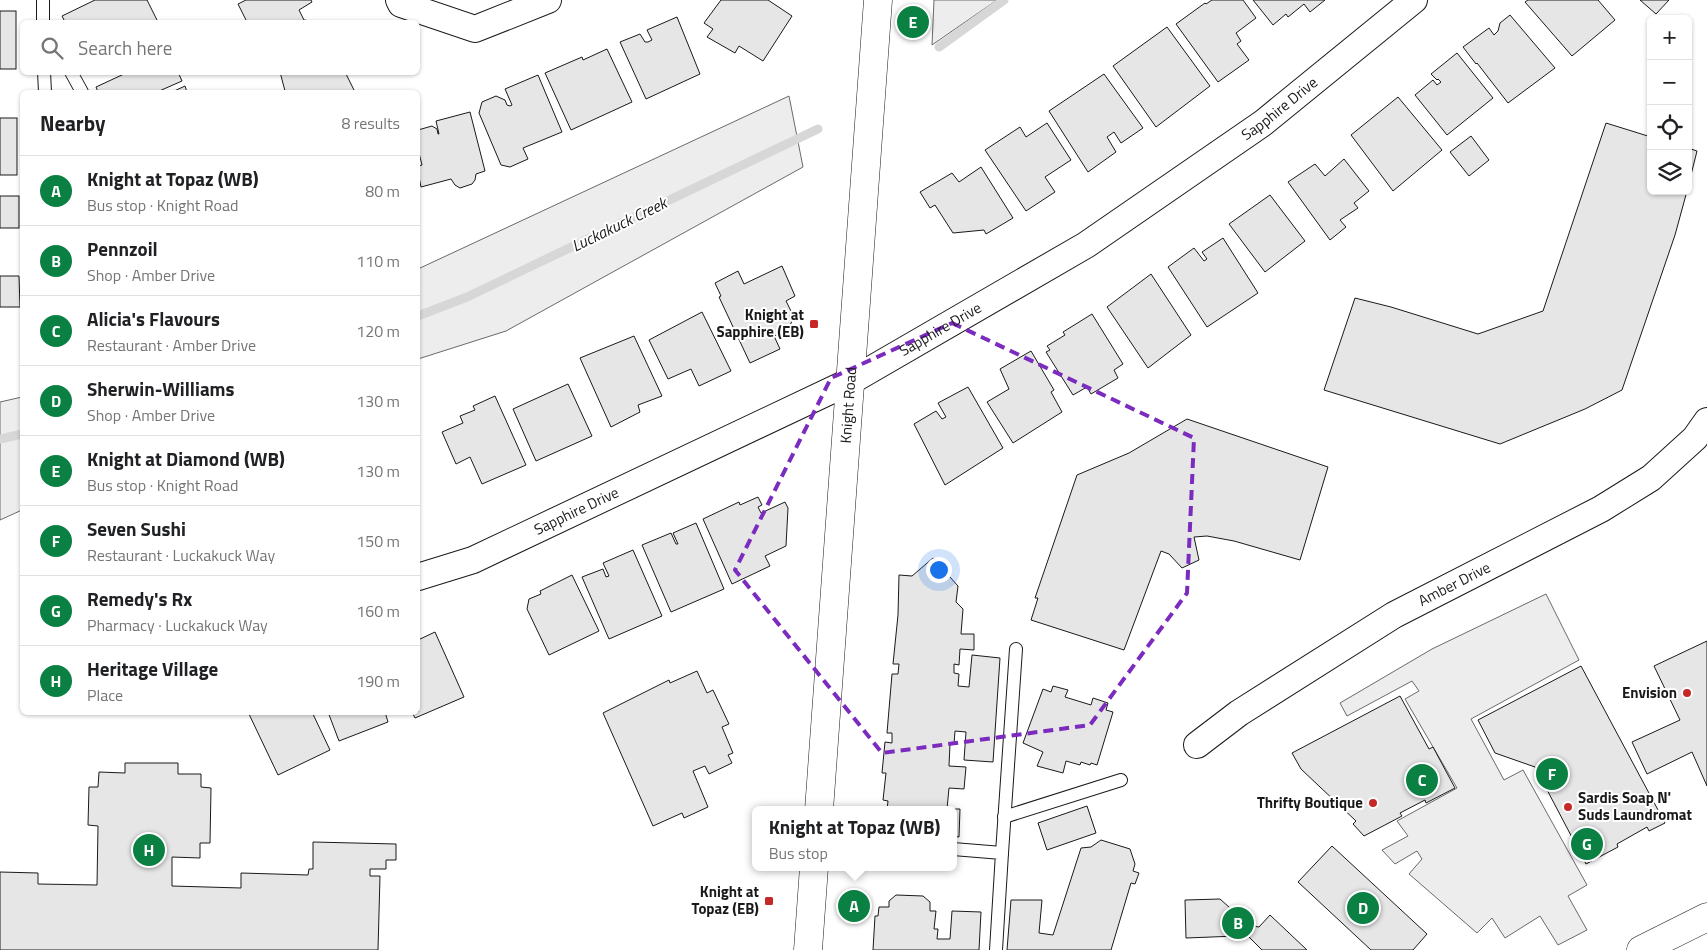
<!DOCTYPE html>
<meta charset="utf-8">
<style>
body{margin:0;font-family:"Titillium Web",sans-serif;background:#f6f6f6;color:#202124}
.controls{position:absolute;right:15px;top:15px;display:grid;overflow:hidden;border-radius:8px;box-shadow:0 1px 4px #0004}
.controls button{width:45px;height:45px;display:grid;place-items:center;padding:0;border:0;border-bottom:1px solid #e0e0e0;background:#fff;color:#202124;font:25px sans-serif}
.you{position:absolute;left:938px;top:569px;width:18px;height:18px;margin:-12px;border:4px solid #fff;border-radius:50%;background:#1a73e8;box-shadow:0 0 0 8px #1a73e833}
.badge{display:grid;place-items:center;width:32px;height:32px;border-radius:50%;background:#0b8043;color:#fff;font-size:16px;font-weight:700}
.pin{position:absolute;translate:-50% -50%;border:2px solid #fff;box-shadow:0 1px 5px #0006}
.popup{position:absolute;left:752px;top:806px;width:205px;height:65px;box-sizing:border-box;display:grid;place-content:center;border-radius:8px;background:#fff;filter:drop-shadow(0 1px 4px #0005);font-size:16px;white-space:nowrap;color:#757577}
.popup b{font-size:19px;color:#202124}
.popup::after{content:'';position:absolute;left:50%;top:100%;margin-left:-10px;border:10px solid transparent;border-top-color:#fff}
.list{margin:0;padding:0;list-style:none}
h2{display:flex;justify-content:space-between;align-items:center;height:65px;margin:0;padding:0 20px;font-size:21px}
h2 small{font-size:16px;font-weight:400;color:#757577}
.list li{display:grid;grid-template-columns:32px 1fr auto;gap:15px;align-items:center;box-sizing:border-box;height:70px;padding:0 20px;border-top:1px solid #e0e0e0}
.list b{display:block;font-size:19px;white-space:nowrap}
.list p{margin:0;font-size:16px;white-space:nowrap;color:#757577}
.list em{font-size:16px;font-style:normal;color:#757577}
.icon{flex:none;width:28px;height:28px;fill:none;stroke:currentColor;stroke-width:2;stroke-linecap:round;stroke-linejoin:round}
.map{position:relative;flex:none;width:1707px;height:950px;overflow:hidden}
.search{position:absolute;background:#fff;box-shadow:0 1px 4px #0004;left:20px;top:20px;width:400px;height:55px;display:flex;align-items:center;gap:12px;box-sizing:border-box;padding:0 18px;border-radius:8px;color:#757577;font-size:19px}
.panel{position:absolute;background:#fff;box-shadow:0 1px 4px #0004;left:20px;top:90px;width:400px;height:625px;border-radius:8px}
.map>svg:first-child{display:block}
.built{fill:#ededed;stroke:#6a6a6a}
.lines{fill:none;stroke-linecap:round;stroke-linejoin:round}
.stream{stroke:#d7d7d7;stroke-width:9}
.building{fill:#e6e6e6;stroke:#1a1a1a}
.lane-casing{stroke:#1a1a1a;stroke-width:14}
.street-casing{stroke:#1a1a1a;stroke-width:28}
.secondary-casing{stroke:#1a1a1a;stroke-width:29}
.lane{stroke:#fff;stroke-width:12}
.street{stroke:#fff;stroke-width:26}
.secondary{stroke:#fff;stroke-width:28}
.marked{fill:none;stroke:#7b2cbf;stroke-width:4;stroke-dasharray:10 6;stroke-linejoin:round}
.poi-dot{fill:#c62828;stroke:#fff;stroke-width:2}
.labels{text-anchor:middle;stroke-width:4;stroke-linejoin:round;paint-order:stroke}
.street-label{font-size:15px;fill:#1a1a1a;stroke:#fff}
.poi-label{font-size:15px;font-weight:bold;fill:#1a1a1a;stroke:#fff;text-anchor:end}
.water-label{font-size:16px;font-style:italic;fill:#1a1a1a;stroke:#fff}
</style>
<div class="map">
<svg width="1707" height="950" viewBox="0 0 1707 950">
<rect width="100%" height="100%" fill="#fff"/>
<g class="built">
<polygon points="934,0 997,0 932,45"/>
<polygon points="789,96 803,167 506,331 418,359 418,269"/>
<polygon points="22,397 22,510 0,520 0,402"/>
<polygon points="1546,594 1579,660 1471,719 1504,780 1523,770 1587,885 1568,896 1587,930 1558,945 1540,916 1505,938 1492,918 1477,933 1409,874 1422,859 1417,851 1395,864 1382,850 1408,836 1397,821 1457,788 1405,699 1419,691 1412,681 1347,716 1340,703 1432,649"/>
</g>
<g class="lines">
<g class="stream">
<polyline points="939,47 1004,0"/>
<polyline points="418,316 467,297 818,129"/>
<polyline points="0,439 22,434"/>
</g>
</g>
<g class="building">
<polygon points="95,0 147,0 158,22 65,22 62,16"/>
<polygon points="246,0 311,0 312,2 299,10 304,20 318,22 247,22 238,4"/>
<polygon points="721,0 768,0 792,16 763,61 739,46 735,53 707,37 713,29 704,23"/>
<polygon points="1212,0 1243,0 1256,18 1236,33 1241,41 1237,44 1249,60 1218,82 1176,24 1205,3 1206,4"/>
<polygon points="1253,0 1325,0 1310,12 1304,4 1288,17 1286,14 1273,25"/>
<polygon points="1528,0 1598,0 1615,20 1572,56 1525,2"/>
<polygon points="1640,0 1669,0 1656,14"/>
<rect x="0" y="11" width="16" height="58"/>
<polygon points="1510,15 1555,68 1508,103 1477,63 1476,64 1463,47 1489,28 1494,35 1498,31 1500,23"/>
<polygon points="677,17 700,74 646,99 620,42 640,34 645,42 648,42 652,40 647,30"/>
<polygon points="1167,27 1210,86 1156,127 1113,66"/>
<polygon points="607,49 632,102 571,130 545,73 582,57 583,60"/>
<polygon points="1457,53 1493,98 1447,135 1415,95 1433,80 1437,85 1441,82 1438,79 1437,80 1431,74"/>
<polygon points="123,72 178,72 182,81 157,92 98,92 96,87 124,74"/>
<polygon points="280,72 345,72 355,92 283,92 285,91"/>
<polygon points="1104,74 1143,128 1121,143 1114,132 1107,137 1116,152 1088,172 1049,111"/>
<polygon points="538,75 562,132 523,148 528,159 510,167 501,165 479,113 482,102 496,96 505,100 507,105 510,106 512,105 505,89"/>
<polygon points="185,86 187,92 172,92"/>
<polygon points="1398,97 1442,150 1393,191 1351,135"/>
<polygon points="470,112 485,171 476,174 475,180 472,184 460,188 455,185 451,179 421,187 418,172 418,166 422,165 418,149 418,130 432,126 437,129 438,134 439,134 436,121"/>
<rect x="0" y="118" width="17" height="57"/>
<polygon points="1047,123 1071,160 1045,177 1055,192 1026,211 985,150 1020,127 1026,137"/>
<polygon points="1606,123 1651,137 1651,191 1687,191 1675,235 1622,390 1585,409 1500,444 1324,390 1355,298 1391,307 1478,334 1543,311"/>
<polygon points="1471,136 1489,160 1469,176 1450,152"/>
<polygon points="1688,148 1697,151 1688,187"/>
<polygon points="1344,159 1369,191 1354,203 1358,208 1340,220 1346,227 1330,240 1288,182 1315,164 1325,176"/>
<polygon points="981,167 1013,218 986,234 984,230 953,233 935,205 930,208 920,192 952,173 959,182"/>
<polygon points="1270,195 1305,241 1265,272 1229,224"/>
<rect x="0" y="196" width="19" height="32"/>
<polygon points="1223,238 1258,293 1207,327 1168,267 1194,248 1204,261 1207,259 1202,252"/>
<polygon points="782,266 795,296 786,301 793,315 790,316 792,321 788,330 774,336 780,349 750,363 719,297 721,296 715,283 738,271 744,284"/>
<polygon points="1151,274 1191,335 1148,368 1107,307"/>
<polygon points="0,276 19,276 20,307 0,307"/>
<polygon points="702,312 731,371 699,386 691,369 668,379 649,340"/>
<polygon points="1092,314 1123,364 1114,370 1118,378 1091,394 1087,387 1073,395 1046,352 1050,350 1047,346 1065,335 1063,332"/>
<polygon points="634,336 662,396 638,405 640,412 611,427 580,358"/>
<polygon points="1031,351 1054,390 1051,392 1062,412 1013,443 987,402 1009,389 1000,369"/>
<polygon points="568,384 592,436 536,461 513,409"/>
<polygon points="968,387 1003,448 945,485 914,424 936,411 942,419 946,417 938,403"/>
<polygon points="495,396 526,465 482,484 470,457 456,464 442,432 463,423 460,416 475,410 473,406"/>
<polygon points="1187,419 1328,467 1300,560 1234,541 1207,536 1194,537 1199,560 1182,568 1169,554 1161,551 1124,650 1031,620 1038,598 1035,598 1077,475 1129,453"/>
<polygon points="758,497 762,505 758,507 761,513 785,502 788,508 786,546 765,556 770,566 732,584 703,519 739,502 740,505"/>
<polygon points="696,523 724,589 671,612 642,545 671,533 676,544 678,544 673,533"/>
<polygon points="633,550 662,616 609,639 582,577 603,569 606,577 609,576 603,563"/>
<polygon points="933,558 958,586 956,602 963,609 961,634 974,634 974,650 960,649 959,665 954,664 954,673 959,674 958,686 969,687 972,655 1000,658 993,762 964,760 966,732 955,731 954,744 950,744 949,766 966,767 964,789 949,788 947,809 960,809 959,837 953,836 953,810 887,810 888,801 883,800 886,773 882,773 885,742 892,743 892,733 887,733 892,674 898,674 899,664 893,664 898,615 899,575 912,576"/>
<polygon points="572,575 599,631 549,655 527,609 529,599 541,594 540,591"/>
<polygon points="435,632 464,697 415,718 412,712 418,712 418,640"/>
<polygon points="1707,641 1707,786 1692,752 1647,774 1632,742 1680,720 1654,666"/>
<polygon points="1581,666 1665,823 1649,831 1647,827 1617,844 1618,847 1586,864 1535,767 1495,753 1478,720"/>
<polygon points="697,671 707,693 713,690 729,724 722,727 733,753 728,755 732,763 709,774 705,766 693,771 708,807 684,818 682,813 653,826 603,713 669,680 670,683"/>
<polygon points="1053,686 1068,690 1065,697 1091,705 1093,698 1108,703 1106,710 1113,712 1097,765 1091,763 1090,765 1081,762 1080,765 1066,761 1063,773 1037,766 1043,752 1023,743 1043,689 1051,692"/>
<polygon points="1400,696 1429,749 1433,747 1455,788 1426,803 1425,800 1400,813 1402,816 1364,836 1353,824 1356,821 1301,769 1292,753"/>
<polygon points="248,712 312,712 330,750 278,775"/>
<polygon points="328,712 385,712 388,722 339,741"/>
<polygon points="125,763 178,763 178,774 201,774 201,787 211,788 210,843 200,843 200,858 172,857 172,886 241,888 241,873 308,875 309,869 313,869 313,842 396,844 396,860 386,860 386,869 370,869 370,876 380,876 378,950 0,950 0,872 38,873 38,884 97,885 98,826 88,825 89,787 98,787 99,772 125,773"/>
<polygon points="1087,806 1096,833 1047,850 1038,823"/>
<polygon points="1101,840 1130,849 1135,864 1133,871 1139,873 1135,884 1131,883 1111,950 1007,950 1011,900 1042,900 1039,933 1053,935 1081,848 1091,847"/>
<polygon points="1332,846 1427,934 1413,950 1371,950 1298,882"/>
<polygon points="896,895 923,896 930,902 930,911 936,911 934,929 938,929 937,939 950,939 952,911 981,912 979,950 873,950 875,916 878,916 879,907 889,907 889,901"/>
<polygon points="1220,899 1248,924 1237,936 1186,938 1185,900"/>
<polygon points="1270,915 1307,950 1262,950 1245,933 1252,926 1259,927"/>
</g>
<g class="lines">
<g class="lane-casing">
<g id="lane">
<polyline points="43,0 43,22"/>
<polyline points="44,72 45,92"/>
<polyline points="71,72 82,92"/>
<polyline points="1004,817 1121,780"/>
<polyline points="953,849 1002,853 996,950"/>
<polyline points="1002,853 1016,649"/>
</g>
</g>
<g class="street-casing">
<g id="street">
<polyline points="399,0 401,4 475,29 548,0"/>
<path id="s1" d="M418,577L473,560L851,381L1086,245L1263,123L1414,0"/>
<path id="s2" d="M1197,745L1239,713L1394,615L1601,509L1651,478L1695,438L1707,421"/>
</g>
</g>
<g class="secondary-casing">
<g id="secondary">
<path id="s3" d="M819,810L878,0"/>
<polyline points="808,950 814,867"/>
<polyline points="1641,950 1707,917"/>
</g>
</g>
<use href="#lane" class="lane"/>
<use href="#street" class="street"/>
<use href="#secondary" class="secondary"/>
</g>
<path class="marked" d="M952,323L1194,438L1187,593L1090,725L882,753L735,570L831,378Z"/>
<g class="poi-dot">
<rect x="809" y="319" width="10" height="10" rx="2.5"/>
<circle cx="1687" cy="693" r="5"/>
<circle cx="1373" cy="803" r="5"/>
<circle cx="1568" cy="807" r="5"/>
<rect x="764" y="896" width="10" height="10" rx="2.5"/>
</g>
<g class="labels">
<g class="street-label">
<text dy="5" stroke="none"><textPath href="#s1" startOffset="984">Sapphire Drive</textPath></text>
<text dy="5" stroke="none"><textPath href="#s1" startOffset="579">Sapphire Drive</textPath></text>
<text dy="5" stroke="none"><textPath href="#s3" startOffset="406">Knight Road</textPath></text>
<text dy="5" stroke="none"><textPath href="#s1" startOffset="172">Sapphire Drive</textPath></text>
<text dy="5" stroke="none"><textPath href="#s2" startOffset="304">Amber Drive</textPath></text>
</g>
<g class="poi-label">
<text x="804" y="320">Knight at<tspan x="804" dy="17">Sapphire (EB)</tspan></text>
<text x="1677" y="698">Envision</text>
<text x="1578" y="803" text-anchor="start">Sardis Soap N'<tspan x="1578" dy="17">Suds Laundromat</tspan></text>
<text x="1363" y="808">Thrifty Boutique</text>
<text x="759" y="897">Knight at<tspan x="759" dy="17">Topaz (EB)</tspan></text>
</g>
<g class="water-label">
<text transform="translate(619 224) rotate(-26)" y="6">Luckakuck Creek</text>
</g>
</g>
</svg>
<div class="controls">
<button>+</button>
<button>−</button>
<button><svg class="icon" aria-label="locate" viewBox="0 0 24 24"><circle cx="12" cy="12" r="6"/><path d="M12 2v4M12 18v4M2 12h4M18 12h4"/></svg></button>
<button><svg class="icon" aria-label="layers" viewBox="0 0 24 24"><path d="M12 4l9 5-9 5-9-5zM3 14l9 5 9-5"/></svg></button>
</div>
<div class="you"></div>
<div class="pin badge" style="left:854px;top:906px">A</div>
<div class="popup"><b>Knight at Topaz (WB)</b>Bus stop</div>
<div class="pin badge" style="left:1238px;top:923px">B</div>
<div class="pin badge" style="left:1422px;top:780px">C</div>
<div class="pin badge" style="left:1363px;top:908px">D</div>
<div class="pin badge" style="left:913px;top:22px">E</div>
<div class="pin badge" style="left:1552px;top:774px">F</div>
<div class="pin badge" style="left:1587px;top:844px">G</div>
<div class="pin badge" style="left:149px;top:850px">H</div>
<div class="search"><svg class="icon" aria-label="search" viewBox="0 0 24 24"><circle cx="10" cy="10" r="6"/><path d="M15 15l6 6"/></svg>Search here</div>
<section class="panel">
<h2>Nearby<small>8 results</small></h2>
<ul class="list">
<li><span class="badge">A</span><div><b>Knight at Topaz (WB)</b><p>Bus stop · Knight Road</p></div><em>80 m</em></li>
<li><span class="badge">B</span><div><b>Pennzoil</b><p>Shop · Amber Drive</p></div><em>110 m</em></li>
<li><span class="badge">C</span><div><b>Alicia's Flavours</b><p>Restaurant · Amber Drive</p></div><em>120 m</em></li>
<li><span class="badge">D</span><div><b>Sherwin-Williams</b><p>Shop · Amber Drive</p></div><em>130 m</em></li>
<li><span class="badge">E</span><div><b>Knight at Diamond (WB)</b><p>Bus stop · Knight Road</p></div><em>130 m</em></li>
<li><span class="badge">F</span><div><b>Seven Sushi</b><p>Restaurant · Luckakuck Way</p></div><em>150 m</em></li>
<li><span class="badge">G</span><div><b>Remedy's Rx</b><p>Pharmacy · Luckakuck Way</p></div><em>160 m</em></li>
<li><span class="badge">H</span><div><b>Heritage Village</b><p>Place</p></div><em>190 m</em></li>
</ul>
</section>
</div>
